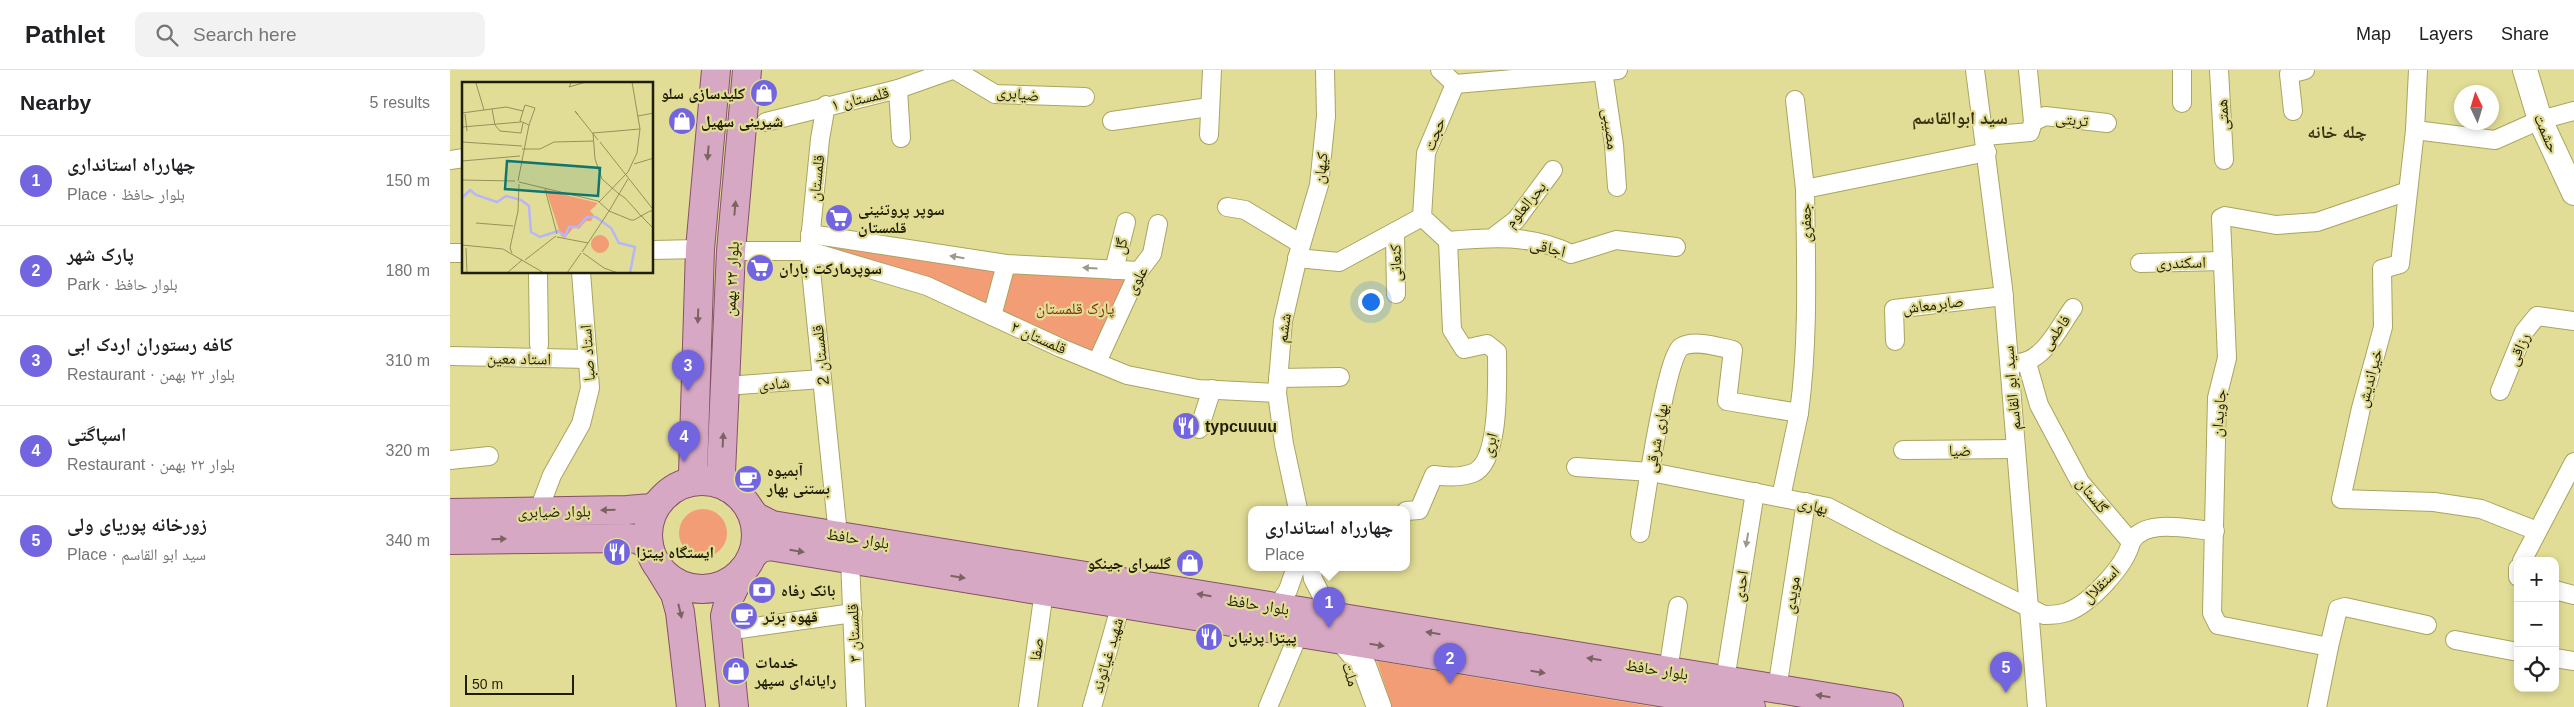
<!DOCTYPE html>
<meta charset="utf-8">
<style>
body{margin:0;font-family:Arial,"Noto Naskh Arabic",sans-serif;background:#f2f2f2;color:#202124}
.controls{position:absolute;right:15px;bottom:15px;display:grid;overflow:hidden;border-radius:10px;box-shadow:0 2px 8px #0003}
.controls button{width:45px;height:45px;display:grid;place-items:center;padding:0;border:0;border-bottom:1px solid #e0e0e0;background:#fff;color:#202124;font:25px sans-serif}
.compass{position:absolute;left:2004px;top:15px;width:45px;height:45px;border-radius:50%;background:#fff;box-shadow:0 2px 8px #0003;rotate:356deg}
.scale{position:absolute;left:15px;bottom:12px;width:109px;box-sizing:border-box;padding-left:5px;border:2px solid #201e02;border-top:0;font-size:14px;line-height:18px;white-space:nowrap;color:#201e02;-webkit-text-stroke:4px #e2dd96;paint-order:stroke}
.you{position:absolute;left:920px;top:231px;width:18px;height:18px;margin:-12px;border:4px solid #fff;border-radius:50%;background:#1a73e8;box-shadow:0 0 0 8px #1a73e833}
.badge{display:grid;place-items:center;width:32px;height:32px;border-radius:50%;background:#7365e0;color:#fff;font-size:16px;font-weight:700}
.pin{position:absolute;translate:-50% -41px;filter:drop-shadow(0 1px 2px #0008)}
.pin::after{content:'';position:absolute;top:26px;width:18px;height:15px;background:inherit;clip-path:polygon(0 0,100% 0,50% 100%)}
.popup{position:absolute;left:798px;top:436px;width:162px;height:65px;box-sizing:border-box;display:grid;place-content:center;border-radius:10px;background:#fff;filter:drop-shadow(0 1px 4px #0005);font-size:16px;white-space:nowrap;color:#757577}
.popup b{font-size:19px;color:#202124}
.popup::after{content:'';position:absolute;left:50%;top:100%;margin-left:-10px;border:10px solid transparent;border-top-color:#fff}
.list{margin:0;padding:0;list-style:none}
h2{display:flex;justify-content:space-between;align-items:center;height:65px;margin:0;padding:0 20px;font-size:21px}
h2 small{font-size:16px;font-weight:400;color:#757577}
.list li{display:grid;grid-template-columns:32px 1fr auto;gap:15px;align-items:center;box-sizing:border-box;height:90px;padding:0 20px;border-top:1px solid #e0e0e0}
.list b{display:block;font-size:19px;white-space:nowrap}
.list p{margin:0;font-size:16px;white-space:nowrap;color:#757577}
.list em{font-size:16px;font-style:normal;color:#757577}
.icon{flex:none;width:28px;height:28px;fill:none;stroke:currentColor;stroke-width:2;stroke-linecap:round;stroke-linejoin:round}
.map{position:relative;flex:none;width:2124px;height:637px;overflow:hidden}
header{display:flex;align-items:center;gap:30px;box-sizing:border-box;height:70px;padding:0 25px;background:#fff;border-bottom:1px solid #e0e0e0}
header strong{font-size:24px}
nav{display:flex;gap:28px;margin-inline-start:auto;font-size:18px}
.search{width:350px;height:45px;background:#f2f2f2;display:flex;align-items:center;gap:12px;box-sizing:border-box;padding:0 18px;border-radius:10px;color:#757577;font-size:19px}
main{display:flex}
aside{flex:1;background:#fff}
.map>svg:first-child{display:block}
.green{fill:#f39d77}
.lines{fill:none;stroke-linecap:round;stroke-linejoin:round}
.street-casing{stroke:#a9a45f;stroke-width:20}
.secondary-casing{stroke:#a9a45f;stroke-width:26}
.primary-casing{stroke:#855265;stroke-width:30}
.street{stroke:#fff;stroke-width:18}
.secondary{stroke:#fff;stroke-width:24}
.primary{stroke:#d6a8c3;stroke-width:28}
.oneway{fill:#7b6362}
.oneway2{fill:#9b9a8d}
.labels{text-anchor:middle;stroke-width:4.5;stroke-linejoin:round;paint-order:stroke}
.poi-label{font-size:16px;font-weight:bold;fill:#201e02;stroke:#e2dd96;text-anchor:start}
.street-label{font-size:16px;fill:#201e02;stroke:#e2dd96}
.park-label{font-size:16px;fill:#793109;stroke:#e2dd96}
.neighbourhood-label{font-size:18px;font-weight:bold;fill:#36330e;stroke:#e2dd96}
.inset-river{fill:none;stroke:#b7b6f8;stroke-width:2.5}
.inset-road{fill:none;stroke:#94915b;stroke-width:1}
.view{fill:#0f766e;fill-opacity:0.15;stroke:#0f766e;stroke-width:2.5}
.inset-edge{fill:none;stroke:#201e02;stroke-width:2.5}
</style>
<header>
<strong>Pathlet</strong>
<div class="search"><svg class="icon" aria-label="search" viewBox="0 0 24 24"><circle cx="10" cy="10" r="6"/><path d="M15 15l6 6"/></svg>Search here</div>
<nav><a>Map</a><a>Layers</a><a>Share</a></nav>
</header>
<main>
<aside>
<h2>Nearby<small>5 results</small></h2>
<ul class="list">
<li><span class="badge">1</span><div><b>چهارراه استانداری</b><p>Place · بلوار حافظ</p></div><em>150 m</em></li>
<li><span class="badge">2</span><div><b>پارک شهر</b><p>Park · بلوار حافظ</p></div><em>180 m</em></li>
<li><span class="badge">3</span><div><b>کافه رستوران اردک ابی</b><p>Restaurant · بلوار ۲۲ بهمن</p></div><em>310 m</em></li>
<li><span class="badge">4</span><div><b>اسپاگتی</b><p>Restaurant · بلوار ۲۲ بهمن</p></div><em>320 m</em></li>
<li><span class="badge">5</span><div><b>زورخانه پوریای ولی</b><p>Place · سید ابو القاسم</p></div><em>340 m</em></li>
</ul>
</aside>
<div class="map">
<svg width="2124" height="637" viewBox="0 0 2124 637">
<rect width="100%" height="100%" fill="#e2dd96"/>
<g class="green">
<polygon points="381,176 685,205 643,285 380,180"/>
<circle cx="253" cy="463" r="24"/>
<polygon points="927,591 1205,637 942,637"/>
</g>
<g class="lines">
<g class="street-casing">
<g id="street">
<polyline points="505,0 545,24 635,27"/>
<polyline points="990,0 1005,14 1168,0"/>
<polyline points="1525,0 1553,218 1587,637"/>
<polyline points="1578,0 1583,52"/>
<polyline points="1769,0 1774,90"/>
<polyline points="1968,0 1965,60 1950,194 1932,199 1933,257 1911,338 1891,429 1984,432 2031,439 2087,461"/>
<polyline points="1153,1 1164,75 1167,117"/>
<polyline points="448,19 451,68"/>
<polyline points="1345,30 1355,119"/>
<polyline points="1732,33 1732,0"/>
<polyline points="376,35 370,69 359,181 388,465"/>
<polyline points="1843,41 1839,4 1855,0"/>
<polyline points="662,51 759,37"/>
<polyline points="316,52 448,19 502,0"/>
<polyline points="1965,60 2045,70 2090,50 2124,41"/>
<polyline points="759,65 762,0"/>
<polyline points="1535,66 1580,62 1583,52 1595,46 1657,53"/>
<polyline points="0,90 14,88"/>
<polyline points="777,137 795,140 851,174"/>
<polyline points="972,147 976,83 1005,14"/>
<polyline points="945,162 946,224"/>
<polyline points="360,164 556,194 689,201"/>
<polyline points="1045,166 1066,150 1103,100"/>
<polyline points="202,180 250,179"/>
<polyline points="281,181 359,181 477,216 611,278 677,305 748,319 827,323"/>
<polyline points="0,183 14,183"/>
<path d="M847,188L889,192L972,147L998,171C1040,167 1082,164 1121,184L1166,170L1226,177"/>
<polyline points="1690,193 1773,191"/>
<polyline points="664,200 676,152"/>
<polyline points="88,202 89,275"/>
<polyline points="542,246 556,194"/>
<polyline points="1445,271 1444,239 1554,226"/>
<polyline points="0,286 138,289"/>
<polyline points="647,292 689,201 702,184 708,154"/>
<path d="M1567,293C1594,292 1609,257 1623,238"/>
<path d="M1577,293L1589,335L1630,412L1681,472C1695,447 1741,460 1765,461"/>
<polyline points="828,308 890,307"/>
<polyline points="275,316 372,309"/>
<polyline points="2050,321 2074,262 2087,246 2124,251"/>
<polyline points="749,359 762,319"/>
<polyline points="1453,380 1566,379"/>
<polyline points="0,390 39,386"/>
<path d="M1126,397L1201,402L1378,437L1439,469L1594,545C1602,545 1609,545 1617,542C1640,534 1676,495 1681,472"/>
<polyline points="1331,427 1349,343"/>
<polyline points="848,439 834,374 827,323 833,251 849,182 869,115 876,46 875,0"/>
<path d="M956,441L969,440L984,405C997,407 1010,408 1023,403C1051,392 1047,308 1047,282L1037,274L1014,279L1002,260L998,171"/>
<polyline points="88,442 102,405 131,354 140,318 131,202"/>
<path d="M1190,463C1194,438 1216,286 1231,277C1244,269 1269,277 1283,280L1277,331L1349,343C1359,269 1356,193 1355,119L1537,82"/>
<polyline points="400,489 406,637"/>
<polyline points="2072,491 2124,392"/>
<polyline points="861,497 863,509 882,546"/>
<polyline points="2068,498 2068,507"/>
<polyline points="2105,520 2124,525"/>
<polyline points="827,537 838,520 846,497"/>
<polyline points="276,561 403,543"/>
<polyline points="2005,570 2068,582"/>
<polyline points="1879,577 1888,539 1895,537 1977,555"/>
<polyline points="2105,588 2124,591"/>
<polyline points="1218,601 1228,536"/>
<polyline points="1275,610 1305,422"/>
<polyline points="1327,619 1356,432"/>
<polyline points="578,637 594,521"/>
<polyline points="642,637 671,534"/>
<polyline points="818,637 849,563"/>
<polyline points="1867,637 1879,577 1768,555 1762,543 1767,328 1777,288 1771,148 1775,146 1826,155 1867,152 1958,121"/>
</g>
</g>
<g class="secondary-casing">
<g id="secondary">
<polyline points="2075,0 2090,50 2124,123"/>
<polyline points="892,570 914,596 929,637"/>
</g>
</g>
<g class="primary-casing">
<g id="primary">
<circle cx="252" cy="465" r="54"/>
<polyline points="240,412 243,403 250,179 266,0"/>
<polyline points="277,417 271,403 281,181 297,0"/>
<polyline points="300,440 306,447 322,455 1439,637"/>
<polyline points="0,443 177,440 201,438 206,435"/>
<polyline points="0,470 177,468 188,469 199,476"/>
<polyline points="302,486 309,479 319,476 1301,637"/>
<polyline points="211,501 225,524 230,542 241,637"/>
<polyline points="284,637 275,546 280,526 293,500"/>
</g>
</g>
<use href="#street" class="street"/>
<use href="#secondary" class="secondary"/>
<use href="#primary" class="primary"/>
</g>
<defs><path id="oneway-solid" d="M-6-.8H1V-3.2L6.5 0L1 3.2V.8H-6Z" transform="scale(1.25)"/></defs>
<g class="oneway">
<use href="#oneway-solid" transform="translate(258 83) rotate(95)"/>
<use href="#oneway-solid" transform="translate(285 138) rotate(-85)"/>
<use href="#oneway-solid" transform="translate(248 246) rotate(92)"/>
<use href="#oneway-solid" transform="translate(273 370) rotate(-87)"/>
<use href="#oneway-solid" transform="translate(158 440) rotate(179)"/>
<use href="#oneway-solid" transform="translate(49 469) rotate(-1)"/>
<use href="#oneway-solid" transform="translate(347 481) rotate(9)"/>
<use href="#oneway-solid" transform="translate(508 507) rotate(9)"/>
<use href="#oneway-solid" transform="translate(754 525) rotate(-171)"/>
<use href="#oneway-solid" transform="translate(230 541) rotate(77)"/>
<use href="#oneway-solid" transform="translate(983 563) rotate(-171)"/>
<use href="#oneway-solid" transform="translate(927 575) rotate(9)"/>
<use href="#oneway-solid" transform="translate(1144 589) rotate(-171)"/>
<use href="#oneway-solid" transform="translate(1088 602) rotate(9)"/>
<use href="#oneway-solid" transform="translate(1373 626) rotate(-171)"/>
</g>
<g class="oneway2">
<use href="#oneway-solid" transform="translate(507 187) rotate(-171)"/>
<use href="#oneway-solid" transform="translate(640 198) rotate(-177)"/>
<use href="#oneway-solid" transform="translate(1297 470) rotate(99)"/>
</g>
<defs>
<g id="shop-disc" transform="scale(1.4375)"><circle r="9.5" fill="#7365e0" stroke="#e2dd96"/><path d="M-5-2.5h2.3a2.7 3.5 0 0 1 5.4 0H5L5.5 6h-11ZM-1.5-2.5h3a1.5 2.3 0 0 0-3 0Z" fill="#fff"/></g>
<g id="supermarket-disc" transform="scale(1.4375)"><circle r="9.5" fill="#7365e0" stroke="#e2dd96"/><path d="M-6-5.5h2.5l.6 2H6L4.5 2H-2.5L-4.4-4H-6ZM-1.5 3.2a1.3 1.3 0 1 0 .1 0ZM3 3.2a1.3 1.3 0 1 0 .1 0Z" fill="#fff"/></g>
<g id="restaurant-disc" transform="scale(1.4375)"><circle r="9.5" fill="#7365e0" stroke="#e2dd96"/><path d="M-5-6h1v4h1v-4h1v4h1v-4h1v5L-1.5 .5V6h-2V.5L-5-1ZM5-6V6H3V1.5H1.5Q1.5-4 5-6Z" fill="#fff"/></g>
<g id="cafe-disc" transform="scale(1.4375)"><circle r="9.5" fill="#7365e0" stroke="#e2dd96"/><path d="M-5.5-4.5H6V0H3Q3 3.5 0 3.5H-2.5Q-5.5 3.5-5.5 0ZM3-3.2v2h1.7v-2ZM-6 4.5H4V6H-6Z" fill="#fff"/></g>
<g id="bank-disc" transform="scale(1.4375)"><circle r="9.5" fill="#7365e0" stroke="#e2dd96"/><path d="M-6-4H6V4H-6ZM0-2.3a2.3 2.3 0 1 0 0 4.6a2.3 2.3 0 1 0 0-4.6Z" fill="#fff"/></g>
</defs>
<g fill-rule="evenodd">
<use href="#shop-disc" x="314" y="23"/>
<use href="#shop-disc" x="232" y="51"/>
<use href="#supermarket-disc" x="389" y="148"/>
<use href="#supermarket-disc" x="310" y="198"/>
<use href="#restaurant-disc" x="736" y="356"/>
<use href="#cafe-disc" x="298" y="409"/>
<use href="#restaurant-disc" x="167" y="482"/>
<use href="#shop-disc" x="740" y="493"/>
<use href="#bank-disc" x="312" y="520"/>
<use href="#cafe-disc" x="294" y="546"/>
<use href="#restaurant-disc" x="759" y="567"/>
<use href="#shop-disc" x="286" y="601"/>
</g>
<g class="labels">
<g class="poi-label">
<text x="295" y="29" text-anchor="end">کلیدسازی سلو</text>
<text x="251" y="57">شیرینی سهیل</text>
<text x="408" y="145">سوپر پروتئینی<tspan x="408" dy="18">قلمستان</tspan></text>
<text x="329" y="204">سوپرمارکت باران</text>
<text x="755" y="362">typcuuuu</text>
<text x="317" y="406">آبمیوه<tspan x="317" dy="18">بستنی بهار</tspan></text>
<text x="186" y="488">ایستگاه پیتزا</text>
<text x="721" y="499" text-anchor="end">گلسرای جینکو</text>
<text x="331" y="526">بانک رفاه</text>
<text x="313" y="552">قهوه برتر</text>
<text x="778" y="573">پیتزا پرنیان</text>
<text x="305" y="598">خدمات<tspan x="305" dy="18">رایانه‌ای سپهر</tspan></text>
</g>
<g class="street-label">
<text transform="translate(568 23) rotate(6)" y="6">ضیابری</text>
<text transform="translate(410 28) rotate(-13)" y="6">قلمستان ۱</text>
<text transform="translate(1772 45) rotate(-93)" y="6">همتی</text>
<text transform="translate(1622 49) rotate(6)" y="6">تربتی</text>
<text transform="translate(1161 59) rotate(83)" y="6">مصیبی</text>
<text transform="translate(2097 63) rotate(67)" y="6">حشمت</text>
<text transform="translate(984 64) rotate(-69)" y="6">حجت</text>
<text transform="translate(870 98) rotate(-83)" y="6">کیهان</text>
<text transform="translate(366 108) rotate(-84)" y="6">قلمستان</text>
<text transform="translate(1075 134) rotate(-50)" y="6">بحرالعلوم</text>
<text transform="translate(1355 153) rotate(-91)" y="6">جعفری</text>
<text transform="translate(670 176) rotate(-76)" y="6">گل</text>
<text transform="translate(1098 177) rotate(14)" y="6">اجاقی</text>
<text transform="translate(1731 192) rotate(-1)" y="6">اسکندری</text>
<text transform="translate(945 193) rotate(-91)" y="6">کنعانی</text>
<text transform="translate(281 209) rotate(-87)" y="6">بلوار ۲۲ بهمن</text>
<text transform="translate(686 210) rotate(-61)" y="6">علوی</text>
<text transform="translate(1483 234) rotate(-7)" y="6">صابرمعاش</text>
<text transform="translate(833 258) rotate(-82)" y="6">ششم</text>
<text transform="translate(1605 262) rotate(-54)" y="6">فاطمی</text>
<text transform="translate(589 267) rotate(24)" y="6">قلمستان ۲</text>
<text transform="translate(2068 279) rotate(-66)" y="6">رزاقی</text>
<text transform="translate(137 283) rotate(-94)" y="6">استاد صبا</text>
<text transform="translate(370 285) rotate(-96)" y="6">قلمستان 2</text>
<text transform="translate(69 288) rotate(1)" y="6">استاد معین</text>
<text transform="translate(1919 308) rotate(-75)" y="6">خیراندیش</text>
<text transform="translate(324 313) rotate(-5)" y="6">شادی</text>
<text transform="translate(1561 318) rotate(-95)" y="6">سید ابو القاسم</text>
<text transform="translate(1768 343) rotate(-85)" y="6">جاویدان</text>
<text transform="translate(1206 368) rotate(-80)" y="6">بهاری شرقی</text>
<text transform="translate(1039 375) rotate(-76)" y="6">ابری</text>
<text x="1510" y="386">ضیا</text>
<text transform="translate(1643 425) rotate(52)" y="6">گلستان</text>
<text transform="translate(1363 435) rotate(14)" y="6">بهاری</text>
<text transform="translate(104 441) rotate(-1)" y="6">بلوار ضیابری</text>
<text transform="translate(408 468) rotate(9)" y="6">بلوار حافظ</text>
<text transform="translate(1650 514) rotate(-45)" y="6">استقلال</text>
<text transform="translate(1290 516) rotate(-81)" y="6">احدی</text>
<text transform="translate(1341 525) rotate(-81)" y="6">مویدی</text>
<text transform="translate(808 534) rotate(9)" y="6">بلوار حافظ</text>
<text transform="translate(403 563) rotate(-92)" y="6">قلمستان ۳</text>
<text transform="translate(586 579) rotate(-82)" y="6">صفا</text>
<text transform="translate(657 585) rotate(-74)" y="6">شهید غیاثوند</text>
<text transform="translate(1207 599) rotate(9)" y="6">بلوار حافظ</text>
<text transform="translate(901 604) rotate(73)" y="6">ملت</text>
</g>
<g class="park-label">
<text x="625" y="244">پارک قلمستان</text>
</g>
<g class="neighbourhood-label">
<text x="1510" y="54">سید ابوالقاسم</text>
<text x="1887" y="68">چله خانه</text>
</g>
</g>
<g transform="translate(12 12)">
<rect width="191" height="191" fill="#e2dd96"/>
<path d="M84,108L136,121L128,129L132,133L129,139H124L117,147L112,145L103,156L99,154ZM129 162a9 9 0 1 1 18 0a9 9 0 1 1-18 0Z" fill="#f39d77"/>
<path class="inset-river" d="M0,116L8,108L14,113L35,120L44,114L59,118L67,124L69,150L78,155L96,149L103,154L107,145H116L125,135H134L149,146L157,161L173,165L168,191"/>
<path class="inset-road" d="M14,1L22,28M109,1L107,5L124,0M63,23L73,26L67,43L58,39ZM30,27L33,43L38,49L59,51L61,41M0,31L44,25L61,29M3,32L5,49M116,33L113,29L136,58M176,34L192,31M0,45L59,40M131,51L133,77L140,97L157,112L166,97M131,51L178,47M0,60L60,64M138,60L190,126M60,67H78L92,60L132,59M0,79L58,74M172,82L192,76M0,98L53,99M56,99L67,43M57,100L136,119L147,129L120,170M83,107L95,152M137,120L166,90L175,71L178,47L170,0M190,129H188L179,134L172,138H169L147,129L157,112L163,116L174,128L178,133L179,134H180L182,137L192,147M14,141L51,144M95,155L126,161M0,163L41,167L82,191M4,166L5,191M50,171L48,166L56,129L57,102M121,171L142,186L156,191M63,178L94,154M45,191L60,178M105,191L119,171"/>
<path class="view" d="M45,79L138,86L136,114L43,107Z"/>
<rect width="191" height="191" class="inset-edge"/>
</g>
</svg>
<div class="controls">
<button>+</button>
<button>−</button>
<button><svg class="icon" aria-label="locate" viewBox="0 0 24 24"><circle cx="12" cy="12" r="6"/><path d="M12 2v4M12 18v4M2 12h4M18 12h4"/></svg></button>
</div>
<svg class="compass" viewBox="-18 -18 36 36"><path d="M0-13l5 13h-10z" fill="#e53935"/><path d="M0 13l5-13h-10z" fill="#757577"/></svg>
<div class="scale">50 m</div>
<div class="you"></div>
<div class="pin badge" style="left:879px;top:558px">1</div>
<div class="popup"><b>چهارراه استانداری</b>Place</div>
<div class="pin badge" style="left:1000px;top:614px">2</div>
<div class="pin badge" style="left:238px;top:321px">3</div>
<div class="pin badge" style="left:234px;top:392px">4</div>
<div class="pin badge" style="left:1556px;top:623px">5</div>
</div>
</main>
